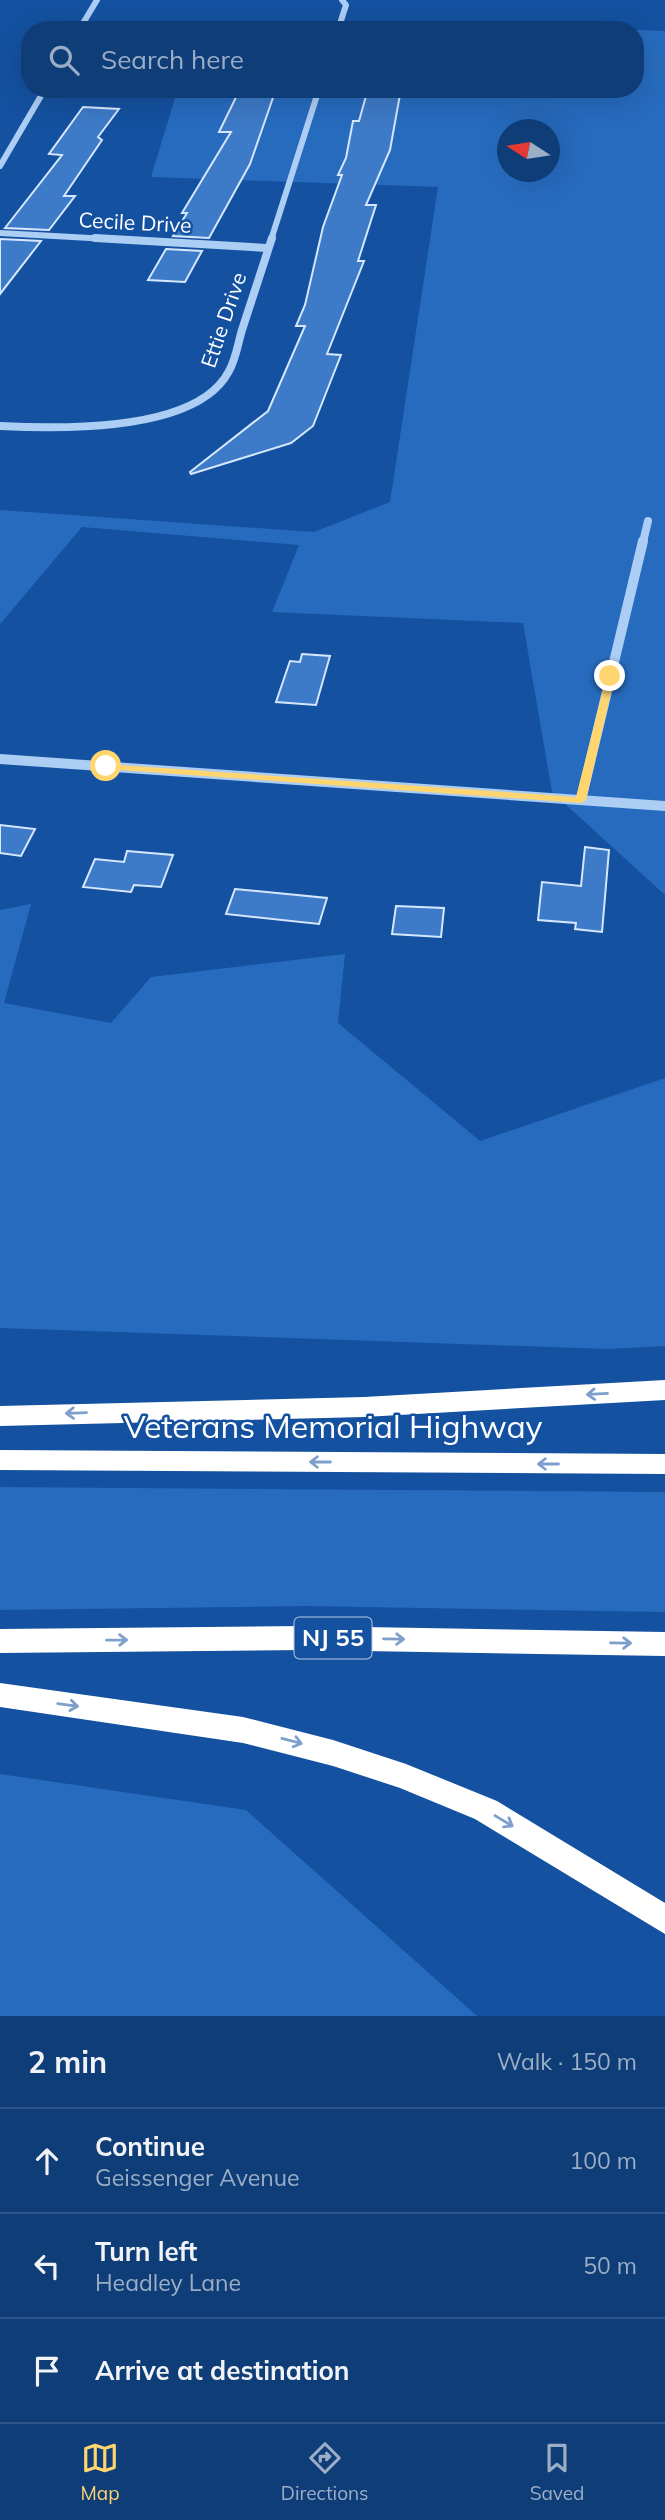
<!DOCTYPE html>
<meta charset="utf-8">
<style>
body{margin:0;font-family:Mulish,sans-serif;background:#18447d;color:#f1f3f6}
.compass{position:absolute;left:497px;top:119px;width:63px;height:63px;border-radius:50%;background:#0f3d78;box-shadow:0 7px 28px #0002;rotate:282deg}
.stop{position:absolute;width:21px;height:21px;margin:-16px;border:5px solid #ffd56f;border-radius:50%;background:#fff}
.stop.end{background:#ffd56f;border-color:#fff;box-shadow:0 2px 7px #0008}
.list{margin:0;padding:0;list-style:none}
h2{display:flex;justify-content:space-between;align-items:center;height:91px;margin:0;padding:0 28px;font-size:30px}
h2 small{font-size:23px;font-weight:400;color:#9baec6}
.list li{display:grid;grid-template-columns:46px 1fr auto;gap:21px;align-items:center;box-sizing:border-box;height:105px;padding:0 28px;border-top:2px solid #2f568a}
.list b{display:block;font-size:26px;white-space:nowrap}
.list p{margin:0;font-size:23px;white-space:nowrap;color:#9baec6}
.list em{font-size:23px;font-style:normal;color:#9baec6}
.icon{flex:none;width:38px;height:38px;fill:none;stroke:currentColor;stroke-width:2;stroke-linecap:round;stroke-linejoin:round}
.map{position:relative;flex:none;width:665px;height:2016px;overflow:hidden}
.search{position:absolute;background:#0f3d78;box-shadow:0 7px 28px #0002;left:21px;right:21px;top:21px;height:77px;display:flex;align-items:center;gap:18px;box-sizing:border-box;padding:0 24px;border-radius:28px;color:#9baec6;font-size:26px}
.sheet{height:406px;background:#0f3d78}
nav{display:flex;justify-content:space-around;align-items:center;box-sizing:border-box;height:98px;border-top:2px solid #2f568a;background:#0f3d78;font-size:19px;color:#9baec6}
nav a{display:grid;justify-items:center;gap:4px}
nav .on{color:#ffd56f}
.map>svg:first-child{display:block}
.green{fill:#276bbe;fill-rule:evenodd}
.building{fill:#3d7ac7;stroke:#d5e7fd;stroke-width:2}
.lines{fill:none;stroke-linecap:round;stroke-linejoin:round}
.minor-far2{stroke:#accdf4;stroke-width:6}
.minor-far1{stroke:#accdf4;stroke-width:8}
.minor{stroke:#accdf4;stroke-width:10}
.highway{fill:#fff;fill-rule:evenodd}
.oneway{stroke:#7e9fcb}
.route{fill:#ffd56f}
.labels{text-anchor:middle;stroke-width:5;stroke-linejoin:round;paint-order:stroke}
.far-street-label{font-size:21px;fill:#fff;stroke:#1451a0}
.shield{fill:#1451a0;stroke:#b8cbe2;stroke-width:2}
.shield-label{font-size:24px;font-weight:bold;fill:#fff}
.near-street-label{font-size:32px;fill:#fff;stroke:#1451a0}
</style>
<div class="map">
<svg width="665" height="2016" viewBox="0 0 665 2016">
<rect width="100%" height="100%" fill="#1451a0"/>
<g class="green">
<polygon points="473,23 634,30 472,30"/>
<path d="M635,30L665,31V895L552,792L523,623L272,612L299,545L82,527L0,624V510L314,532L390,502L438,187L151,177L176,95L212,89H374L462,94L463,89H635ZM508,130H550V172H508Z"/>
<polygon points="31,904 4,1003 111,1023 151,977 345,954 338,1023 480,1141 665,1078 665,1346 607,1349 0,1328 0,910"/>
<polygon points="0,1487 665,1492 665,1612 306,1606 0,1610"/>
<polygon points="0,1774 246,1810 477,2016 0,2016"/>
</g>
<g class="building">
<polygon points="240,89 276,89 250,164 209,238 173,236 187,213 182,213 231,132 219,132"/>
<polygon points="368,89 401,89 390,150 366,205 376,205 358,261 364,261 327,354 341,355 313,426 291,443 191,474 190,472 268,411 305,326 296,326 305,305 323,227 342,175 338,175 346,158 353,121 359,121"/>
<polygon points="83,107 119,109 98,137 102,140 64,196 75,196 49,230 5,228 62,155 49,154"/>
<polygon points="0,239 41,241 0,294"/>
<polygon points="166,249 202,251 185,282 148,280"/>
<polygon points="302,654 330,656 316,705 276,702 290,661 300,662"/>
<polygon points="0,825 35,829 21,856 0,853"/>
<polygon points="585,847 609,850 602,932 575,929 576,923 538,920 542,882 581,886"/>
<polygon points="127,851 173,855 161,887 134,885 131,892 83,887 95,859 124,862"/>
<polygon points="235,889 327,898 319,924 226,914"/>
<polygon points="396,906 444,908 441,937 392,934"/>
</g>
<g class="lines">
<g class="minor-far2">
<polyline points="79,30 97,0"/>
<polyline points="338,30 346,5 342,0"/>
<polyline points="0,166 45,89"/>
<polyline points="0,233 126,240"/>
<polyline points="271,240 319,89"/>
</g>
<g class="minor-far1">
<polyline points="95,238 267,248"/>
<path d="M0,426C59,429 197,433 229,371C236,359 238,343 242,330C252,299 262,269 272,238"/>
<polyline points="643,542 648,521"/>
</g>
<g class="minor">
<polyline points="0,759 665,806"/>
<polyline points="581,800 643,541"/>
</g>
<g class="highway">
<polygon points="665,1380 665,1400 364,1417 0,1426 0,1406 364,1397"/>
<polygon points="0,1450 665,1454 665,1474 0,1470"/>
<polygon points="306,1626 665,1632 665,1656 306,1650 0,1653 0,1629"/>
<polygon points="0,1683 243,1717 333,1740 406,1764 497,1801 665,1903 665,1934 475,1819 400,1788 333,1766 243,1743 0,1707"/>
</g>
</g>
<defs><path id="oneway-shaft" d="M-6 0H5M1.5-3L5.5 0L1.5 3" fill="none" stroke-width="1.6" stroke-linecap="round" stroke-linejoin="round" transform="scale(1.75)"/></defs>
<g class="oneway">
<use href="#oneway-shaft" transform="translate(597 1394) rotate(177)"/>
<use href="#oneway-shaft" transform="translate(76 1413) rotate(178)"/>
<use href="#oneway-shaft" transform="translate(320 1462) rotate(-180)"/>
<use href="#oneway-shaft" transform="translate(548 1464) rotate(-180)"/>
<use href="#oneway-shaft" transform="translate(394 1639) rotate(1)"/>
<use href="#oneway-shaft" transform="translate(117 1640) rotate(-1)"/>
<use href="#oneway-shaft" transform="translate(621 1643) rotate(1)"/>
<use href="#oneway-shaft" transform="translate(68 1705) rotate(8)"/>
<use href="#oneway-shaft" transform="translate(292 1741) rotate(15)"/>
<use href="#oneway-shaft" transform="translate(504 1821) rotate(31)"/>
</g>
<polygon class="route" points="607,674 615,676 586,800 581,803 106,769 101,766 106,764 576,797"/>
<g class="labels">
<g class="far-street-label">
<text transform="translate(135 223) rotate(3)" y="7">Cecile Drive</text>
<text transform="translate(224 320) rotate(-71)" y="7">Ettie Drive</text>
</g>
<rect class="shield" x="294.5" y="1617.5" width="77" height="41" rx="5"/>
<g class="shield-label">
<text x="333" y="1646">NJ 55</text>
</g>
<g class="near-street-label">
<text x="333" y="1438">Veterans Memorial Highway</text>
</g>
</g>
</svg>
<svg class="compass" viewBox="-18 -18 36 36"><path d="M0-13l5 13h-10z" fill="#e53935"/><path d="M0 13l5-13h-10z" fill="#9baec6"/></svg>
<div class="stop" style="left:106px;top:766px"></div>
<div class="stop end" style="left:610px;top:676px"></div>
<div class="search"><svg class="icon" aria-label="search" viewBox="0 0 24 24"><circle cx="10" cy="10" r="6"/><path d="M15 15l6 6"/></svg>Search here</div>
</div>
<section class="sheet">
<h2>2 min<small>Walk · 150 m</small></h2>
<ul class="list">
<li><svg class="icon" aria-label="ahead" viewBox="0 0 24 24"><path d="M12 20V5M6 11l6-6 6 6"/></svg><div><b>Continue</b><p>Geissenger Avenue</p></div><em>100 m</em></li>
<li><svg class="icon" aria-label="left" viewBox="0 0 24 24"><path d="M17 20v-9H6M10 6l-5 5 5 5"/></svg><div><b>Turn left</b><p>Headley Lane</p></div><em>50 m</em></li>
<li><svg class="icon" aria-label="arrive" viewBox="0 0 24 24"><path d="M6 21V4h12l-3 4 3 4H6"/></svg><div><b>Arrive at destination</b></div></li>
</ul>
</section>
<nav>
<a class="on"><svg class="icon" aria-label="map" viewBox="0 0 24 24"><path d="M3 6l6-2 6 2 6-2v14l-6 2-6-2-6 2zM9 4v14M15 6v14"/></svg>Map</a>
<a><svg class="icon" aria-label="directions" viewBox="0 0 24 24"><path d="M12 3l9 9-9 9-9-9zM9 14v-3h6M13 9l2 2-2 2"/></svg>Directions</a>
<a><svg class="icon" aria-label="saved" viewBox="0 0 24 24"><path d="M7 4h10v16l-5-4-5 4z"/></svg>Saved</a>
</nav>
